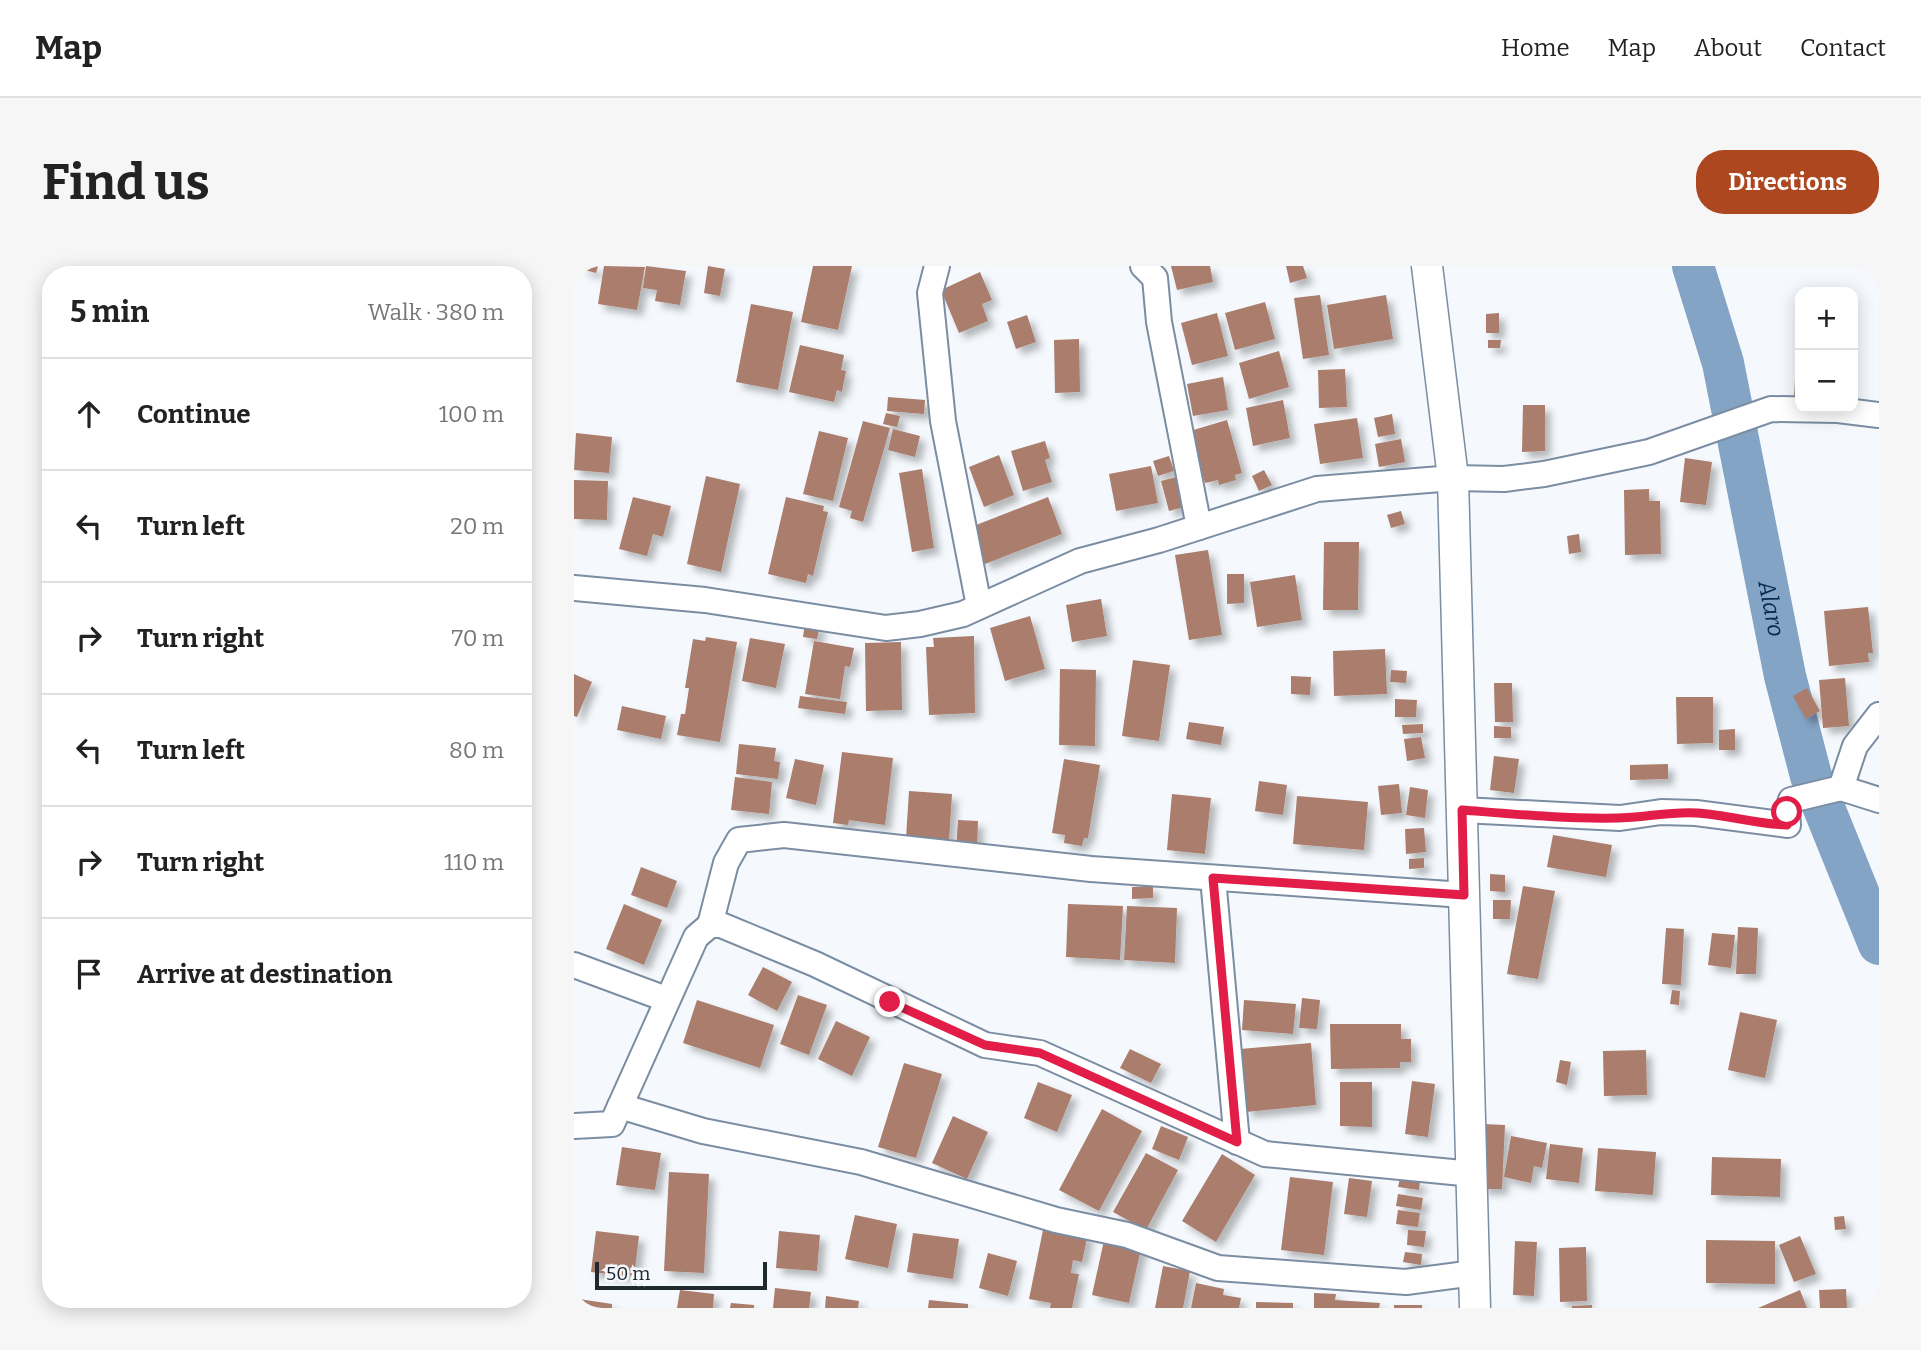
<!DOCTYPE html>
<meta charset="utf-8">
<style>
body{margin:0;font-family:Bitter,serif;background:#f6f6f6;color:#222}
.controls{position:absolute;right:21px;top:21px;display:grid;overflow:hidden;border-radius:14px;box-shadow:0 4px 18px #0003}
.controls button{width:63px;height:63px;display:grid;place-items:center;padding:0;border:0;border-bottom:2px solid #e0e0e0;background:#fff;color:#222;font:35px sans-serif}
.scale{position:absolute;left:21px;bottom:18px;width:172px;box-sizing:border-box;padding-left:7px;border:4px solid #202830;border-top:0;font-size:19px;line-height:24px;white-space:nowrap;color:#202830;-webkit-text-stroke:5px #f5f9fd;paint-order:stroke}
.stop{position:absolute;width:21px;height:21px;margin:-16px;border:5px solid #e11d48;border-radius:50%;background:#fff}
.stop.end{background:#e11d48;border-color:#fff;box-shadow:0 2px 7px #0008}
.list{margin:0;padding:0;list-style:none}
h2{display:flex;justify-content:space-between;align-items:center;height:91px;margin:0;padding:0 28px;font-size:30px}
h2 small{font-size:23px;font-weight:400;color:#767676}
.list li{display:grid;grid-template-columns:46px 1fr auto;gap:21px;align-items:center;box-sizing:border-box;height:112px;padding:0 28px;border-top:2px solid #e0e0e0}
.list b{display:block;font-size:26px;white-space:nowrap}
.list em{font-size:23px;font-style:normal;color:#767676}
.icon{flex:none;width:38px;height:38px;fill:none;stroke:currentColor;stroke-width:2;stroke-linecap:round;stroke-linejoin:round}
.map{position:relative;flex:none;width:1305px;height:1042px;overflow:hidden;border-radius:28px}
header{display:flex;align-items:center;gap:42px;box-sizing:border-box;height:98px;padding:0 35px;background:#fff;border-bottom:2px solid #e0e0e0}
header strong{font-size:33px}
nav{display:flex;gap:38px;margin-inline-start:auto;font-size:24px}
.intro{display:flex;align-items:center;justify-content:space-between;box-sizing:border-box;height:168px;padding:0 42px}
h1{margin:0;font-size:49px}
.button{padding:18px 32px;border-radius:28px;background:#ad4720;color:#fff;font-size:24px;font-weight:700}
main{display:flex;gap:42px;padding:0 42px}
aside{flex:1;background:#fff;border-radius:28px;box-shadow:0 4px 18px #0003}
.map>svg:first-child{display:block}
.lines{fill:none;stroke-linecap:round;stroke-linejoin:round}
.river{stroke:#84a4c6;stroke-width:42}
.building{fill:#aa7d6d;filter:url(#shadow)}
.minor-casing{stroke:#7b8da2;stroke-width:28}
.tertiary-casing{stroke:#7b8da2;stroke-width:33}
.minor{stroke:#fff;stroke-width:24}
.tertiary{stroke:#fff;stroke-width:30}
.route{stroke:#e11d48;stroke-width:9}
.labels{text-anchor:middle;stroke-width:6;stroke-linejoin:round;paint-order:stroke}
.water-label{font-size:23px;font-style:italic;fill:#062a4c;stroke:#f5f9fd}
</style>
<header>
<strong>Map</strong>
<nav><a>Home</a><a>Map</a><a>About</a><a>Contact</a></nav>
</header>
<div class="intro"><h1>Find us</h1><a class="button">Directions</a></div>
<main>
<aside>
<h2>5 min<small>Walk · 380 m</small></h2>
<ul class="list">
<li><svg class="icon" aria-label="ahead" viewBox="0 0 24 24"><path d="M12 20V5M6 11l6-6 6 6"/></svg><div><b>Continue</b></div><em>100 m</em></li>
<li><svg class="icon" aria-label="left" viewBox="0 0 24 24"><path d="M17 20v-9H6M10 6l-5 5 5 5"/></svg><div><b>Turn left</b></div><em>20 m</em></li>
<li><svg class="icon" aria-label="right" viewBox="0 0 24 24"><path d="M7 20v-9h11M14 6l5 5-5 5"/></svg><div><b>Turn right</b></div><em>70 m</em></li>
<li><svg class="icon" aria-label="left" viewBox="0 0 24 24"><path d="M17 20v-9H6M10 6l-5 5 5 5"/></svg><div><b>Turn left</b></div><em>80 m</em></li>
<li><svg class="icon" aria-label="right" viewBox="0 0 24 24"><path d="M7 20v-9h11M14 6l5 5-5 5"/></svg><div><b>Turn right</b></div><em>110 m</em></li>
<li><svg class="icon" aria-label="arrive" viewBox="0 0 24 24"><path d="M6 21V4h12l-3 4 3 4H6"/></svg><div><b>Arrive at destination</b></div></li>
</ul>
</aside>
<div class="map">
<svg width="1305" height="1042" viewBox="0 0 1305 1042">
<defs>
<filter id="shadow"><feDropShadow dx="6" dy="6" stdDeviation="3.5" flood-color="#0004"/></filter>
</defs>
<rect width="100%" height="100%" fill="#f5f9fd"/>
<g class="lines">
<path class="river" id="s1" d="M1119,0L1149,97L1211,410L1237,510L1305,678"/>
</g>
<g class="building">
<polygon points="8,0 24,0 22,7 7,3"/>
<polygon points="30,0 71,1 63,44 24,38"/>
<polygon points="72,0 112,5 106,39 81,35 83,24 69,22"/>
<polygon points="134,0 151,3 146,30 130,27"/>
<polygon points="239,0 278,0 264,64 227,56"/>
<polygon points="597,0 636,0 639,16 603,24"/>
<polygon points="712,0 729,0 733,12 716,17"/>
<polygon points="406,6 418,34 408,38 414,55 385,67 367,24"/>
<polygon points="746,29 755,89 729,93 720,32"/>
<polygon points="812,29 819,73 760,83 753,39"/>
<polygon points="691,36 701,73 661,84 651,47"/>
<polygon points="177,38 219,46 204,124 162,116"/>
<polygon points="643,47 654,90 618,99 607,57"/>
<polygon points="925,47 925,67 912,67 912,48"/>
<polygon points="453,49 462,76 442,83 433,56"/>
<polygon points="505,73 506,126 481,127 480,74"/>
<polygon points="914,74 927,74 926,82 914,82"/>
<polygon points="226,79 270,89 267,104 272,105 268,126 263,124 260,136 215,126"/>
<polygon points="705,85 715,121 675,133 665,97"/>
<polygon points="771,103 773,141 745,142 744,104"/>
<polygon points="649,111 654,144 619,150 613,118"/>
<polygon points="1221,114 1226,115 1226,133 1220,133"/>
<polygon points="314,131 351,134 350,148 313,145"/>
<polygon points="709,134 716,172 679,180 672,142"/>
<polygon points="949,139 971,139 971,185 948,186"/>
<polygon points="312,147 326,150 323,161 309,158"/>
<polygon points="818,148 821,168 804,171 800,152"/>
<polygon points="783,152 789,192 746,198 740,158"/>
<polygon points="653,154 668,207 661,209 662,214 645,219 644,214 631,217 616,165"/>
<polygon points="289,155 316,162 289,256 276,252 278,245 265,241"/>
<polygon points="319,163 346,170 341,191 314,184"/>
<polygon points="245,165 274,172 259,235 229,228"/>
<polygon points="2,167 38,171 35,207 0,204"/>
<polygon points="827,173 831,196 805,201 801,178"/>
<polygon points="471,175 476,192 471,194 478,216 449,225 437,185"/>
<polygon points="425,189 440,229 410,241 395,201"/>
<polygon points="595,190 600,205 584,210 579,195"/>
<polygon points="1111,192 1138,196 1132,239 1106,236"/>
<polygon points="577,200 584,237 542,245 535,208"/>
<polygon points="348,203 360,282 338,286 325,207"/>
<polygon points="690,204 698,219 685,225 678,210"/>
<polygon points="132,210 166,218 147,306 113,298"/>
<polygon points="602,211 610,241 595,245 587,215"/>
<polygon points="0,214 34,215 33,254 0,253"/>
<polygon points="1075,223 1075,235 1086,235 1087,288 1051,289 1050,224"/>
<polygon points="59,231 97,240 89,271 79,268 73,290 45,283"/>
<polygon points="212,231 250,240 249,245 254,246 239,310 234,308 232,317 194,308"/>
<polygon points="474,231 488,268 411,298 397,261"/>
<polygon points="827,245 831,258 817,262 813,249"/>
<polygon points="1005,268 1007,286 995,288 993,270"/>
<polygon points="750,276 785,276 784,344 749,344"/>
<polygon points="634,284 648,369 615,374 601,289"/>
<polygon points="653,308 670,308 670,337 653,338"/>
<polygon points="721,309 728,354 683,361 676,316"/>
<polygon points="527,333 533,370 498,376 492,339"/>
<polygon points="1294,341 1299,387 1294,387 1295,396 1255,400 1250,345"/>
<polygon points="456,350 471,403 431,415 416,362"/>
<polygon points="231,357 246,359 243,373 229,371"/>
<polygon points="400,370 401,447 355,449 352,381 360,381 359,372"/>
<polygon points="132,371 163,376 146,476 103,469 107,448 111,448 115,422 111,422 119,373 131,375"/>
<polygon points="176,372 211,378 202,422 168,415"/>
<polygon points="240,375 280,382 276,401 271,400 266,433 231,428"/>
<polygon points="327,376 328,444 292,445 291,377"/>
<polygon points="811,383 813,428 760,430 759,385"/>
<polygon points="559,394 596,399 585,475 548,470"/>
<polygon points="486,403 522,404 521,480 485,479"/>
<polygon points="817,404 833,405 832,417 816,416"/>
<polygon points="0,408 18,416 3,451 0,450"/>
<polygon points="717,410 737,411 736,429 717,428"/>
<polygon points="1271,412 1275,460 1249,462 1245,414"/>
<polygon points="920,417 938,417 939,456 921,456"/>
<polygon points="1233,422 1246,445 1232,453 1219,430"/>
<polygon points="226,430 273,436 271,448 224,442"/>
<polygon points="1102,431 1139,431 1139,477 1103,478"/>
<polygon points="821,433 843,434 842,451 821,451"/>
<polygon points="48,440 92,450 87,473 43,464"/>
<polygon points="615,456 650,461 647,479 612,473"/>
<polygon points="849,458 849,467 829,468 828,459"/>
<polygon points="920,460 937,461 937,472 920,472"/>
<polygon points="1161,463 1161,484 1145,484 1145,464"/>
<polygon points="847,471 851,492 833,495 830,473"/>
<polygon points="165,478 202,482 200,495 206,496 204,513 162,508"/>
<polygon points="268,486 319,492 311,559 275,554 274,559 259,557"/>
<polygon points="920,490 945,493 940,527 916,524"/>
<polygon points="221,493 250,499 242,539 212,532"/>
<polygon points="490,493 526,499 514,572 510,572 508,580 490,577 491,569 478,567"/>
<polygon points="1094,498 1094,513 1056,514 1056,499"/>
<polygon points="161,511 198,516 195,548 157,544"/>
<polygon points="685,515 713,519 709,549 681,545"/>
<polygon points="825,518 828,547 807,549 804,520"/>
<polygon points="836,521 854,524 851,552 832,549"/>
<polygon points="335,525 378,528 375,575 332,572"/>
<polygon points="598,528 637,532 631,588 593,584"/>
<polygon points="723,530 794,536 790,584 719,578"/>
<polygon points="384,554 404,555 403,585 382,584"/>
<polygon points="850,562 852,586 832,588 831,563"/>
<polygon points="979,569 1038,579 1032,611 973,601"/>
<polygon points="850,592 850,602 835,603 835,593"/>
<polygon points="67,601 103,615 93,642 57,629"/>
<polygon points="916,608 931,609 931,626 916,625"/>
<polygon points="579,620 579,632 558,633 558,621"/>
<polygon points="949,620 981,625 964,713 933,708"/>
<polygon points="919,634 937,634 936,653 919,653"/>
<polygon points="50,638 88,654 70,699 32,683"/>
<polygon points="494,638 549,640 546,694 492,691"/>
<polygon points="553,640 603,642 601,697 550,694"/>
<polygon points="1164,661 1184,662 1182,708 1162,708"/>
<polygon points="1092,662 1110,663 1107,719 1088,718"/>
<polygon points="1138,667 1161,669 1157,702 1134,699"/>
<polygon points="189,701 218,716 203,745 174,729"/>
<polygon points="1098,724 1106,725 1105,739 1096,738"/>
<polygon points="224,729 253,739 235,789 206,778"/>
<polygon points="728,732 746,734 743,763 725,762"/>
<polygon points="123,734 200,759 186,802 109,777"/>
<polygon points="670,734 722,738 719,768 668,764"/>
<polygon points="1166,746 1203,754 1191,812 1154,804"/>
<polygon points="262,755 296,771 278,810 244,793"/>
<polygon points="756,758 827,758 827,773 837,773 837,796 826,796 826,802 757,803"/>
<polygon points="737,777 742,839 672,846 666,783"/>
<polygon points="556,783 587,798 577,817 546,802"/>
<polygon points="1072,784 1073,829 1030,830 1029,785"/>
<polygon points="986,794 997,796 993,819 982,816"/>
<polygon points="330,797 368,808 342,892 304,881"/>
<polygon points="838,815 861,818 854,871 831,868"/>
<polygon points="464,816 498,829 483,866 450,852"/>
<polygon points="766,816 798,816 798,861 766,860"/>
<polygon points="528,843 568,865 525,945 485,924"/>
<polygon points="379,850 414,866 393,913 358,897"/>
<polygon points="909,858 931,859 928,923 907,923"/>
<polygon points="587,860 614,871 605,894 578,883"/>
<polygon points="937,870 973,877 968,902 960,900 957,917 930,911"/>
<polygon points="976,878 1009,882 1005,917 972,913"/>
<polygon points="48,881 87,887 81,924 42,919"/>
<polygon points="1024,882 1082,886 1079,929 1021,925"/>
<polygon points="572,887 604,904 572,964 539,946"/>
<polygon points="648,888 681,909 642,976 608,955"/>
<polygon points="1138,891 1207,893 1206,931 1137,929"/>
<polygon points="95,906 135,908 130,1007 90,1005"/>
<polygon points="716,911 759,916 750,989 707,984"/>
<polygon points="775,912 798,915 793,951 770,948"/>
<polygon points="826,912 846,915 845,924 824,921"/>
<polygon points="824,928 849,932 847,944 822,940"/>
<polygon points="824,944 846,947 844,961 822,958"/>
<polygon points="281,949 323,958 314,1002 271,993"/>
<polygon points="1270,950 1272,963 1261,964 1260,951"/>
<polygon points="470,959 514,968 508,996 499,994 497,1007 505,1008 498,1042 476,1042 477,1037 455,1033"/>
<polygon points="834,964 852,965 850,981 833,979"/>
<polygon points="22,965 65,970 60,1011 17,1006"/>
<polygon points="205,965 246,969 243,1005 202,1002"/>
<polygon points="339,967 385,973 379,1013 333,1006"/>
<polygon points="531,970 568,978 555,1037 518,1029"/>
<polygon points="1226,970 1242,1008 1220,1016 1205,979"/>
<polygon points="1132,974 1201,975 1201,1018 1132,1017"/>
<polygon points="941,975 963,976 960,1030 939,1029"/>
<polygon points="1012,981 1013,1035 986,1036 985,982"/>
<polygon points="831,986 848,988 847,999 829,996"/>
<polygon points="414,987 443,995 434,1030 405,1022"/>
<polygon points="589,1000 616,1005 609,1042 581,1042"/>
<polygon points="622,1017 650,1023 649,1029 667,1032 665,1042 617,1042"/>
<polygon points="201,1022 237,1026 235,1042 199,1042"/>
<polygon points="1272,1023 1273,1042 1246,1042 1245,1024"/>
<polygon points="106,1024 140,1028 139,1042 103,1042"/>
<polygon points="1226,1024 1233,1042 1184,1042"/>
<polygon points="740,1027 762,1028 761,1034 806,1037 805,1042 740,1042"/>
<polygon points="252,1030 285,1035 284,1042 251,1042"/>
<polygon points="5,1033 38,1038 38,1042 3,1042"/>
<polygon points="355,1034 394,1038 394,1042 354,1042"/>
<polygon points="682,1036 719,1037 719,1042 682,1042"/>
<polygon points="157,1037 180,1039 180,1042 156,1042"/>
<rect x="820" y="1039" width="28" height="3"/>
<polygon points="1018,1039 1018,1042 998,1042 998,1040"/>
</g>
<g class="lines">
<g class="minor-casing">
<g id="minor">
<polyline points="363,0 356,27 369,155 405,340"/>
<polyline points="569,0 581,12 585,56 625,261"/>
<polyline points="0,322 131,334 312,362 346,358 389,348 506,295 585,274 743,223 879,212 930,213 970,208 1075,186 1197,143 1264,144 1305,149"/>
<polyline points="1305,449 1281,480 1267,522 1305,534"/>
<polyline points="888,544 1046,552 1087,546 1122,547 1214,559 1213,546 1217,534 1267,522"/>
<polyline points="639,612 663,876"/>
<polyline points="136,659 152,597 165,574 210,569 517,603 890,629"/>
<polyline points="0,699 92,733"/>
<polyline points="46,840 129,865 287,896 482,954 553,969 644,1002 832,1016 900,1007"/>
<polyline points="0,860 38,858 122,671 136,659 147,659 241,698 411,779 466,787 691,888 899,908"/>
</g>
</g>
<g class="tertiary-casing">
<polyline id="tertiary" points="853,0 879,212 901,1042"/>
</g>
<use href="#minor" class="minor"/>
<use href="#tertiary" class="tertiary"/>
</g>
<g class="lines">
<path class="route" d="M316,736L411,779L466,787L663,876L639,612L890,629L888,544C939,548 991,553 1043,552C1070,552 1096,545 1123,547C1154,549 1183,558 1213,559V546"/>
</g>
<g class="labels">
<g class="water-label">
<text dy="8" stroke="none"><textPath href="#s1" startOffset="352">Alaro</textPath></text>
</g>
</g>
</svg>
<div class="controls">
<button>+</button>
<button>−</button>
</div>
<div class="scale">50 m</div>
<div class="stop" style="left:1213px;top:546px"></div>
<div class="stop end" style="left:316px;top:736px"></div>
</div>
</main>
